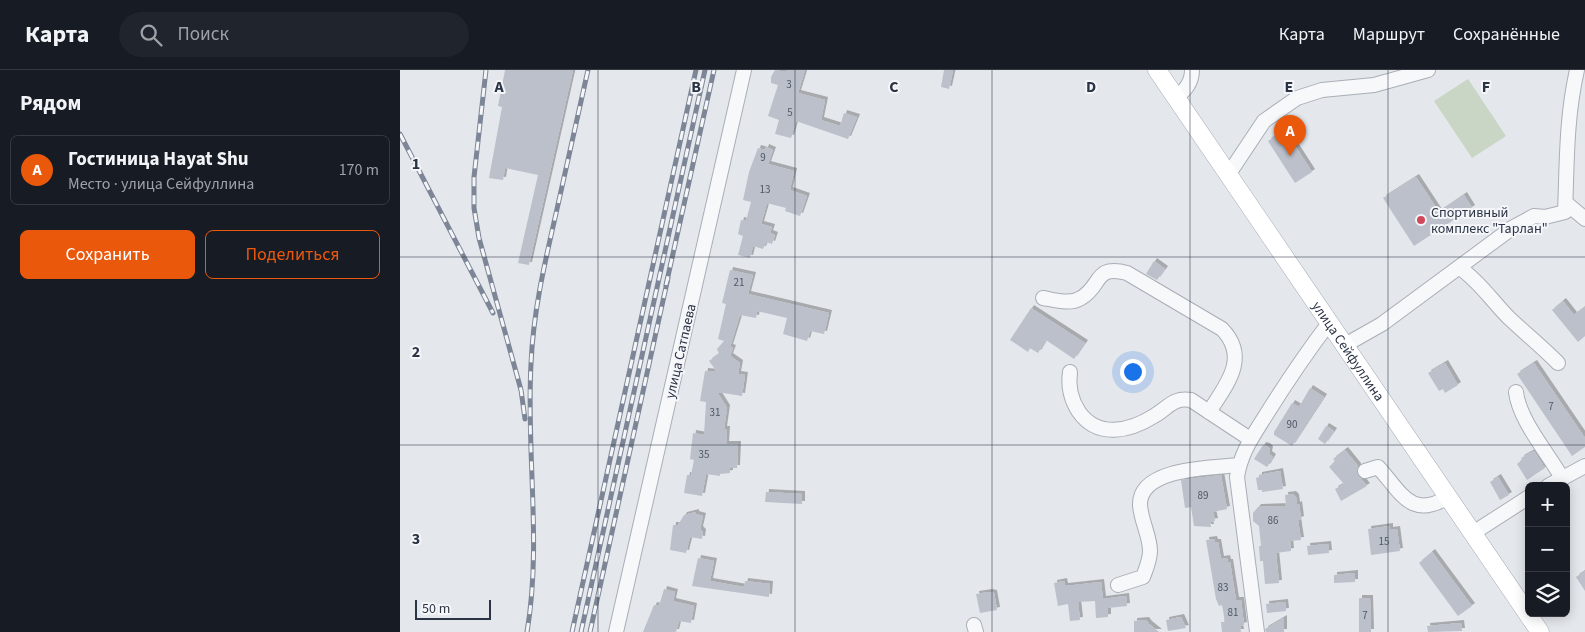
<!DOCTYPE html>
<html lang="ru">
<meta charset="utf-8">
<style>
body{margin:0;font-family:"Source Sans 3",sans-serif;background:#20242c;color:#f1f3f6}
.controls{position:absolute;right:15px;bottom:15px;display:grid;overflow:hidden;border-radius:8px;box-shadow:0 2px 12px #0003}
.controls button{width:45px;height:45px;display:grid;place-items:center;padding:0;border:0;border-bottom:1px solid #363941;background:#171b24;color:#f1f3f6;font:25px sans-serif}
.scale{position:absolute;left:15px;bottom:12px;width:76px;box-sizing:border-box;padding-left:5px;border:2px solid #2b3445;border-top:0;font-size:14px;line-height:18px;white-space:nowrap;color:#2b3445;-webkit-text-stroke:4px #f4f6f9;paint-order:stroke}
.you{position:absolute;left:732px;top:301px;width:18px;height:18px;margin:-12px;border:4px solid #fff;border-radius:50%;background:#1a73e8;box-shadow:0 0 0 8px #1a73e833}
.badge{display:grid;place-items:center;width:32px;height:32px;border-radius:50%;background:#ea580c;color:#fff;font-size:16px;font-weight:700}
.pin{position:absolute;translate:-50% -41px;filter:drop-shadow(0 1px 2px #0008)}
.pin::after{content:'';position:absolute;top:26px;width:18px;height:15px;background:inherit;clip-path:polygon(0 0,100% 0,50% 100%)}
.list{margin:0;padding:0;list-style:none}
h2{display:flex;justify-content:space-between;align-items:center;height:65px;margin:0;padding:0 20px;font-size:21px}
h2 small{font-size:16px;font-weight:400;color:#9ea1a6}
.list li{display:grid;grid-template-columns:32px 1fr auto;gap:15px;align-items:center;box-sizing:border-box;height:70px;margin:0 10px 10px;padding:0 10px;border:1px solid #363941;border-radius:8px}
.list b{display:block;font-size:19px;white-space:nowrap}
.list p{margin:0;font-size:16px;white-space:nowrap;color:#9ea1a6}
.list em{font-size:16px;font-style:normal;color:#9ea1a6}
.actions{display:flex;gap:10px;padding:15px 20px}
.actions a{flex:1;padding:11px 0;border:1px solid #ea580c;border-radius:8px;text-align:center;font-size:18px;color:#ea580c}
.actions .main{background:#ea580c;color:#fff}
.icon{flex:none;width:28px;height:28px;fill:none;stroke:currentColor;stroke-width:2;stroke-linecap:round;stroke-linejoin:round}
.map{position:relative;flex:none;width:1185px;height:562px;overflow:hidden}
header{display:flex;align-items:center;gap:30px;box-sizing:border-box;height:70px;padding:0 25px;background:#171b24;border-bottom:1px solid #363941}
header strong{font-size:24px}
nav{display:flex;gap:28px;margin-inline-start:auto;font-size:18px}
.search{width:350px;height:45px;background:#20242c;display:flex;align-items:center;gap:12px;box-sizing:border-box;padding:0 18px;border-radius:28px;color:#9ea1a6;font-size:19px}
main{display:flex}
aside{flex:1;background:#171b24}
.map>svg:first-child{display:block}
.green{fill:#c9d6c5}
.building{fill:#bbc0ca;filter:url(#shadow)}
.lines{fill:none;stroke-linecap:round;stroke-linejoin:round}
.minor-casing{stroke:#a9aeb7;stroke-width:16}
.major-casing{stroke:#a3abb8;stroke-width:19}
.minor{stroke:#f7f8fa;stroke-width:14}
.major{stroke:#fff;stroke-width:18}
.rail-casing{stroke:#7d8696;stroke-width:5}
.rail{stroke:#f4f6f9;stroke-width:3;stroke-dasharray:9;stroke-linecap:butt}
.grid{fill:none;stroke:#2b3445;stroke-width:1;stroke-opacity:0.55}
.poi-dot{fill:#d1495b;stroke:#f4f6f9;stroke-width:2}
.labels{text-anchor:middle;stroke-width:4;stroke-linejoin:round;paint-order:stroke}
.number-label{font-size:11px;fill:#4f5766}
.poi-label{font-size:14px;fill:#2b3445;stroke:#f4f6f9;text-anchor:start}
.street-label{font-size:14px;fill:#2b3445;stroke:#f4f6f9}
.grid-label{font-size:16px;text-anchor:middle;font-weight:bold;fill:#2b3445;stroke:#f4f6f9;stroke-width:4;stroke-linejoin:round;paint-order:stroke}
</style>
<header>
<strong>Карта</strong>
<div class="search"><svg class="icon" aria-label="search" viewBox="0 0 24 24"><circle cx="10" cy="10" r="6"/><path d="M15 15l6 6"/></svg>Поиск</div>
<nav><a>Карта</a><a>Маршрут</a><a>Сохранённые</a></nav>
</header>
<main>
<aside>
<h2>Рядом<small></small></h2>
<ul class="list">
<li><span class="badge">A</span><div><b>Гостиница Hayat Shu</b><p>Место · улица Сейфуллина</p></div><em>170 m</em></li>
</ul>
<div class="actions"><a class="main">Сохранить</a><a>Поделиться</a></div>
</aside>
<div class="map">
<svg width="1185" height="562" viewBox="0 0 1185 562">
<defs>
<filter id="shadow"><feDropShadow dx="3" dy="-3" stdDeviation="0" flood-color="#0004"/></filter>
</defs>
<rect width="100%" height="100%" fill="#e4e7ec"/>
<polygon class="green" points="1068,9 1106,66 1072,88 1034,31"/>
<g class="building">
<polygon points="105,0 173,0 129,195 118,193 138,105 105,98 103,110 89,108 102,37 98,36"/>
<polygon points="375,0 386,2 387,0 405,0 398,23 425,30 421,50 440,56 444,43 457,47 448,69 396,51 391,68 375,64 379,50 368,46 378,15 371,13 371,7"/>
<polygon points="544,0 553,0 549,19 541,17"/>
<polygon points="885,60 912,102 895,113 868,71"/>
<polygon points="366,77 373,80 368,94 394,101 390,120 407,126 400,146 385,141 386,138 367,133 361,154 372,157 370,163 375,165 372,174 366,172 363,179 353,176 350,188 338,185 343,166 338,164 341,150 346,151 351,132 343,130 349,102 358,78 365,80"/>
<polygon points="1016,107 1039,142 1064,125 1072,138 1014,176 983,128"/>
<polygon points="754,191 765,199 757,210 746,204"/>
<polygon points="330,200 353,205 348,224 429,243 424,264 410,261 407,271 383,264 387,248 357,241 356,248 340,245 330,277 333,278 330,286 340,293 338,304 345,305 342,326 317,322 327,338 324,359 327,359 326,374 338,374 337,398 330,398 330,403 320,404 320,406 306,404 302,426 284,423 287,405 291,405 294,390 290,389 293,363 304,365 306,332 300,331 305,301 317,302 309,291 319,284 317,279 324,271 318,269 326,234 322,233"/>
<polygon points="1163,231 1174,245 1185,237 1185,266 1178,272 1152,240"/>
<polygon points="631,238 685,273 674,289 646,270 638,283 630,278 628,282 610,270"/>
<polygon points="1045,293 1058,315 1045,323 1043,319 1039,321 1028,303"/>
<polygon points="1134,293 1185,368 1185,377 1172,386 1117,304"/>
<polygon points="910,318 924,327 892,376 874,365 874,362 892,333 899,337"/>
<polygon points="926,356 934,361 925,374 918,369"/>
<polygon points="863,375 867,376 870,379 869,384 873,387 867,397 854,389"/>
<polygon points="945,380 958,396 957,404 967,416 941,431 935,419 944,414 929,397 935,391 933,389"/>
<polygon points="1134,381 1145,398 1127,410 1117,394 1122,390 1121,388"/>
<polygon points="880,401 883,419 862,422 862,420 858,420 856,408 859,407 859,405"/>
<polygon points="821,405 827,439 813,442 815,451 810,452 811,457 794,456 791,437 785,438 781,410"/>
<polygon points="1098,407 1109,425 1100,430 1090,412"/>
<polygon points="366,422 402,424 402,434 365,432"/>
<polygon points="893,424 896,427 897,435 899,434 901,449 898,450 901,470 890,471 891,481 876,483 879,513 865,514 863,491 860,491 859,476 861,476 859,456 853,451 853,443 858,437 886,436 885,425"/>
<polygon points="296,442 296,444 303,446 300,459 303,462 302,469 290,467 286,483 270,480 273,455 278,455 284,445"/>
<polygon points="990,456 990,460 997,459 1000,481 971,485 968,459"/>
<polygon points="814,469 815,472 818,472 821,489 827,488 828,492 830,492 836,530 841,530 844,555 840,556 841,562 822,562 821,552 825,552 822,535 819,536 816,529 806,470"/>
<polygon points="928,474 929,483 908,485 907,476"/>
<polygon points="1032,482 1072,536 1058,546 1019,493"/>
<polygon points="298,488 314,491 310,511 344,517 345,511 370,514 369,527 292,516"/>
<polygon points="1185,501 1185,521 1176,507"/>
<polygon points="955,503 955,512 934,513 934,505"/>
<polygon points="664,511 665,516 701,512 703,529 726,526 727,536 708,538 708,547 696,548 695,531 678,532 680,550 670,551 668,534 658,536 654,513"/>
<polygon points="264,519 275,522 273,531 294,536 291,553 279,551 276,562 243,562 254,535 259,536"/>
<polygon points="589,522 594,523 597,540 580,543 576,524"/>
<polygon points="959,528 970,528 971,562 959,562"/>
<polygon points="885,532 886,541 867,543 866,534"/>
<polygon points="781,547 786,558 768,561 766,550"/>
<polygon points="884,548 884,562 866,562 865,559"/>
<polygon points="746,550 749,554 759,562 734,562 734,551"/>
<polygon points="1061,553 1062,561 1028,562 1027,556"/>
</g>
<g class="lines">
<g class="minor-casing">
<g id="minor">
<path d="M776,28C785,20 792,13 792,0"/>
<polyline points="828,105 864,51 897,28 922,20 974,15 1028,0"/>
<polyline points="1166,133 1185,149"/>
<path d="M1060,198C1080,212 1092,231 1109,248C1125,263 1142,277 1158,293"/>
<path d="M643,228C655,230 670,235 681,228C702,216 694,194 727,203L822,259C850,288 826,315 809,342"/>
<path d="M945,275L982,254L1112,158L1134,146L1145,147L1165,142C1167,94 1166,48 1177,0"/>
<path d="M670,302C668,316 671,330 679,342C698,369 730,361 754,346C768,338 773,327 791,330L850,369"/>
<path d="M1116,322C1119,350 1148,383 1162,408"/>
<path d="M965,401L978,397C1001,422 1011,450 1048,427"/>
<polyline points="1148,416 1185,396"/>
<polyline points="1073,463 1129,427"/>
<path d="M718,515L743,507C746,499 750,490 750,481C750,466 741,451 740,435C739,397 813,398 839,395"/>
<polyline points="574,555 576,562"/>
<polyline points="216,562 344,0"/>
<path d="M857,562L837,407C841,382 853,366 866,345C886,313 907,282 929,253"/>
</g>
</g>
<g class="major-casing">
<g id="major">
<path id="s1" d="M757,0L1140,562"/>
</g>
</g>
<use href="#minor" class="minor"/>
<use href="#major" class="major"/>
<g class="rail-casing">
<g id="rail">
<polyline points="86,0 74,107 74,138 79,168 121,320 125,349"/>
<polyline points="0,64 93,243"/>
<polyline points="266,215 314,0"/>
<path d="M127,562C142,473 126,383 131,294C133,244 144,196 155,148C166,99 177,49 188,0"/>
<polyline points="172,562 296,0"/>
<polyline points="181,562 305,0"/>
<polyline points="190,562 268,208"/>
</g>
</g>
<use href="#rail" class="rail"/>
</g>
<path class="grid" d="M198,0V562M395,0V562M592,0V562M790,0V562M988,0V562M0,187H1185M0,375H1185"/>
<circle class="poi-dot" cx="1021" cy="150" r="5"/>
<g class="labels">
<g class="number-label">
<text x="389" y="18">3</text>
<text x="390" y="46">5</text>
<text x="363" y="91">9</text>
<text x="365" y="123">13</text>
<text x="339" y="216">21</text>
<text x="1151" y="340">7</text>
<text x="315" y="346">31</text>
<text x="892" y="358">90</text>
<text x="304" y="388">35</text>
<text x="803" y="429">89</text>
<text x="873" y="454">86</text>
<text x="984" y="475">15</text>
<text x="823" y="521">83</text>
<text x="833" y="546">81</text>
<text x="965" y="549">7</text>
</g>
<g class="poi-label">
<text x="1031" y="147">Спортивный<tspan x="1031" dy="16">комплекс "Тарлан"</tspan></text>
</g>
<g class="street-label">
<text transform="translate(280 281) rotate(-77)" y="5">улица Сатпаева</text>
<text dy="5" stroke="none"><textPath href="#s1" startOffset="340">улица Сейфуллина</textPath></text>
</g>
</g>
<g class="grid-label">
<text x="99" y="22">A</text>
<text x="296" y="22">B</text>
<text x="494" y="22">C</text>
<text x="691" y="22">D</text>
<text x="889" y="22">E</text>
<text x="1086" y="22">F</text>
<text x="16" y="99">1</text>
<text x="16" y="287">2</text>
<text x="16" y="474">3</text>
</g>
</svg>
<div class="controls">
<button>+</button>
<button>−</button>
<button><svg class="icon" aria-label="layers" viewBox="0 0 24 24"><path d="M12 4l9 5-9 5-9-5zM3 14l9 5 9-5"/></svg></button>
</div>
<div class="scale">50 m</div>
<div class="you"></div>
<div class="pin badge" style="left:890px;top:86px">A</div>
</div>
</main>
